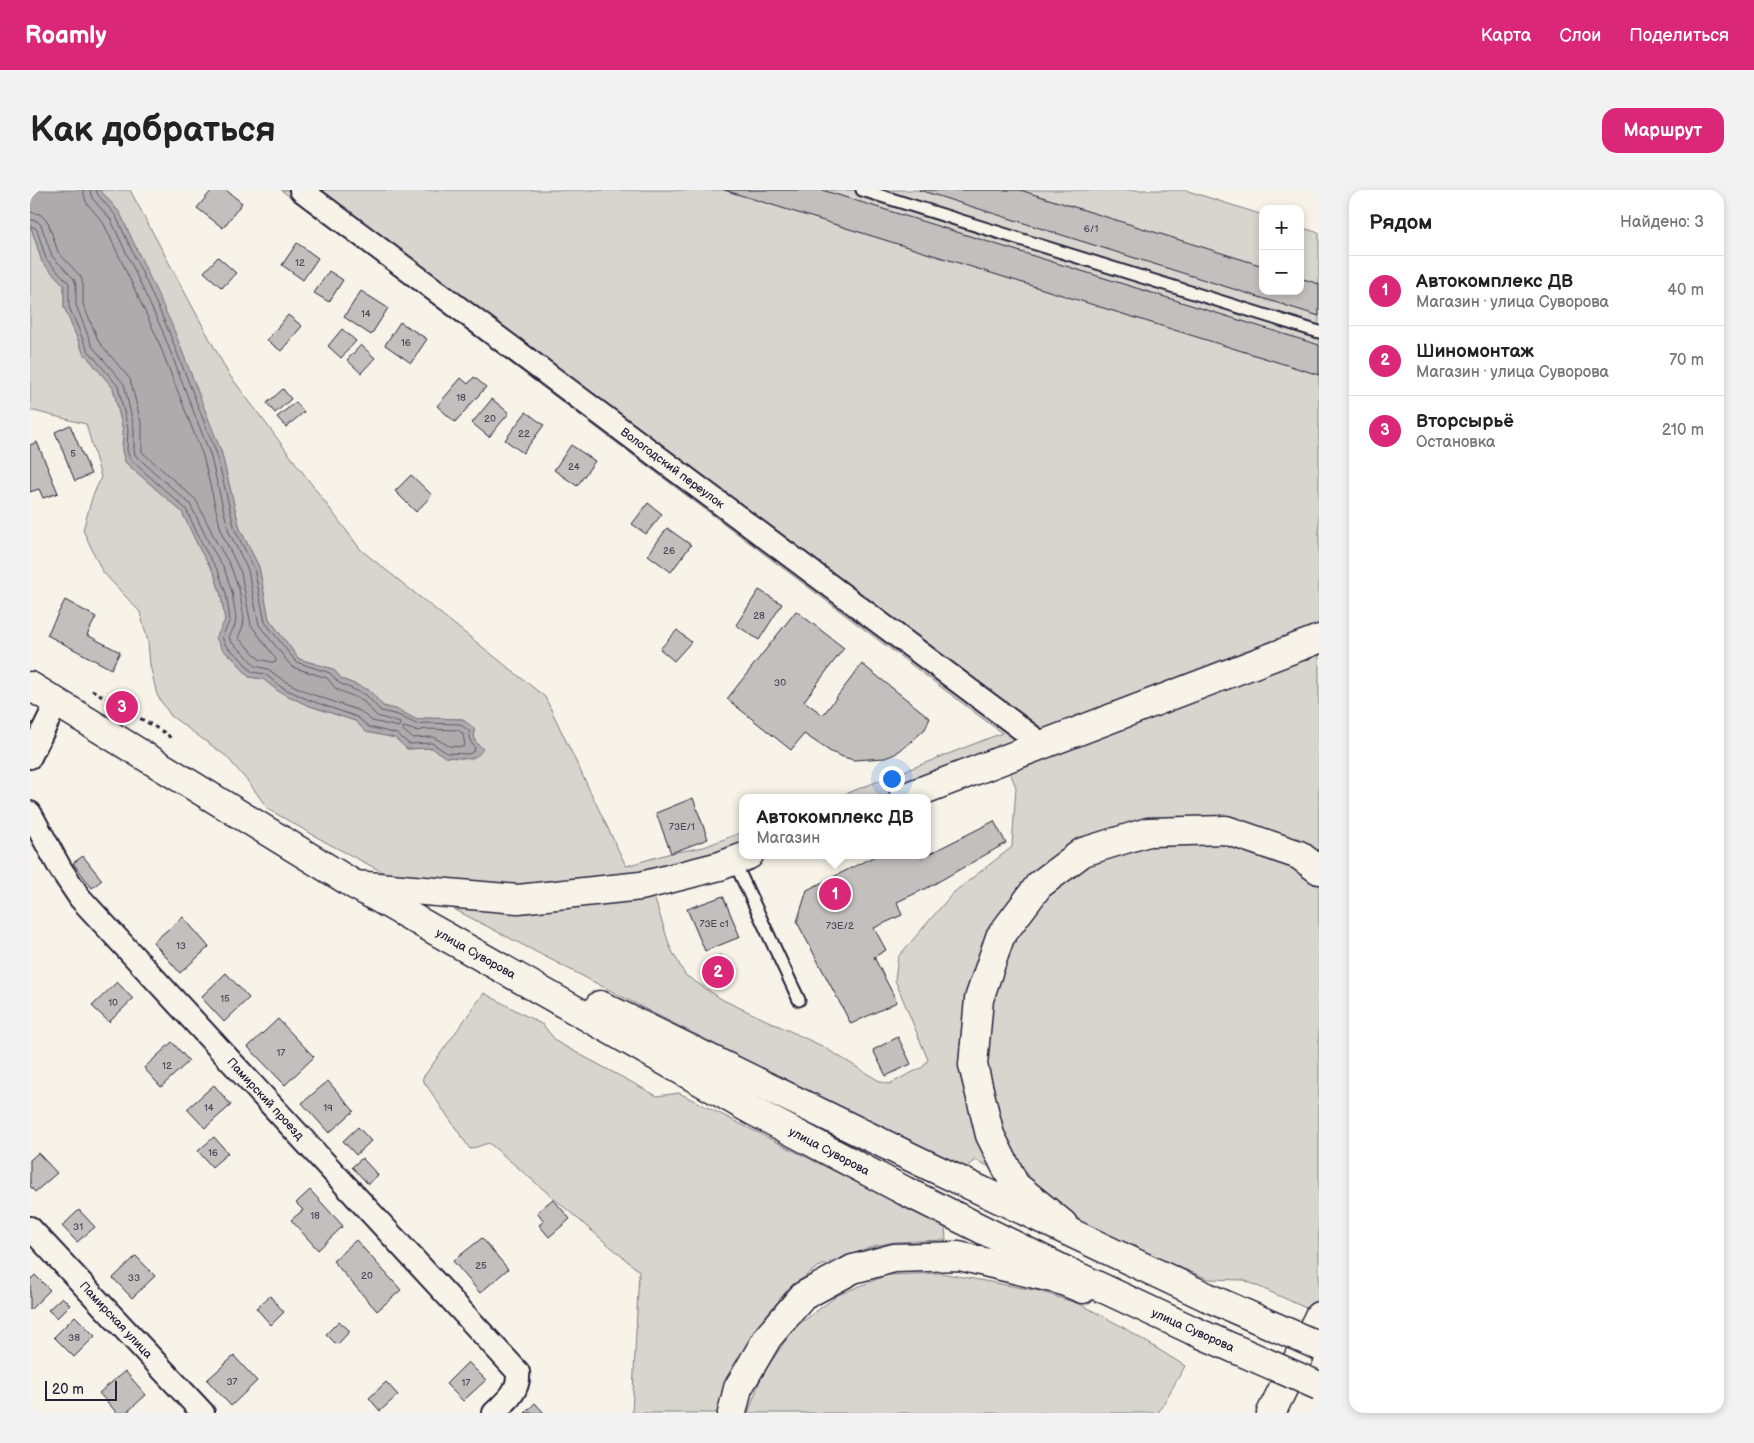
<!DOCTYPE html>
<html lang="ru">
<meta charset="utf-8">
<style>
body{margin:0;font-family:"Balsamiq Sans",sans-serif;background:#f2f2f2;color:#222}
.controls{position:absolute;right:15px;top:15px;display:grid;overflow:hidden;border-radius:10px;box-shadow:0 2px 8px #0003}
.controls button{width:45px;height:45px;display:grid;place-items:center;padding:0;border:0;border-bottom:1px solid #e0e0e0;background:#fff;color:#222;font:25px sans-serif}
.scale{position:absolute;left:15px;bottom:12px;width:72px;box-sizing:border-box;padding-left:5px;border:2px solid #22223b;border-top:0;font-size:14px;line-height:18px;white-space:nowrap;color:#22223b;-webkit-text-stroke:4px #f7f3e8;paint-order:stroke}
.you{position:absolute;left:861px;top:588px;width:18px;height:18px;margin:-12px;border:4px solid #fff;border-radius:50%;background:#1a73e8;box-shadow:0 0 0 8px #1a73e833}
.badge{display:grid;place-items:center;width:32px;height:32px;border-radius:50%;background:#db2777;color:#fff;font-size:16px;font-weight:700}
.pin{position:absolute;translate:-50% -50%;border:2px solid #fff;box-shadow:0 1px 5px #0006}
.popup{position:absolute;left:709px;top:604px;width:192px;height:65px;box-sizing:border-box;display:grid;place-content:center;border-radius:10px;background:#fff;filter:drop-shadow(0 1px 4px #0005);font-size:16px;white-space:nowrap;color:#767676}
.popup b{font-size:19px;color:#222}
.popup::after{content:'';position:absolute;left:50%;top:100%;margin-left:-10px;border:10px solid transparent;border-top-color:#fff}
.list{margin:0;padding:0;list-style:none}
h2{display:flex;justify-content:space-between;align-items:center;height:65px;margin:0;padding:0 20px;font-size:21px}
h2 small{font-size:16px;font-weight:400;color:#767676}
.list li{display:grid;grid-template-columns:32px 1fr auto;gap:15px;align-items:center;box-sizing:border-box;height:70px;padding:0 20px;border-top:1px solid #e0e0e0}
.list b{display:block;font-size:19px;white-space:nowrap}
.list p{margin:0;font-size:16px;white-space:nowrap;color:#767676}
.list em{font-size:16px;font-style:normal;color:#767676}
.map{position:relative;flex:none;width:1289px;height:1223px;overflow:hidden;border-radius:15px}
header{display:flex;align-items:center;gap:30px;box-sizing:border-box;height:70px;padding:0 25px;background:#db2777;color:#fff}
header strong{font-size:24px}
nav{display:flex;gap:28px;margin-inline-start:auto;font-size:18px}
.intro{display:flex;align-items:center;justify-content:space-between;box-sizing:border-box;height:120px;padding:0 30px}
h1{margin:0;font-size:35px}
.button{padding:12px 22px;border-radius:15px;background:#db2777;color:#fff;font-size:18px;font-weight:700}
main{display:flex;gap:30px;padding:0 30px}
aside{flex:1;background:#fff;border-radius:15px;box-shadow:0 2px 8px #0003}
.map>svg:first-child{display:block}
.green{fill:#d8d5cf;stroke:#7d7c85}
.water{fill:#aeabad;stroke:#76747f}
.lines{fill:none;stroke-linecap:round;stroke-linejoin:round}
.shore{stroke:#5a5969;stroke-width:1}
.building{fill:#c2bfbd;stroke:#22223b}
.service-casing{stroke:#22223b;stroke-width:15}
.minor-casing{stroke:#22223b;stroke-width:26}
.tertiary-casing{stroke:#22223b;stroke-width:31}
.secondary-casing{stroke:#22223b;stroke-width:31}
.path{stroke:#22223b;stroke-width:3;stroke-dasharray:4 4;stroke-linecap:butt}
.service{stroke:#f7f3e8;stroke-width:11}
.minor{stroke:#f7f3e8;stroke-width:22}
.tertiary{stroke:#f7f3e8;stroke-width:28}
.secondary{stroke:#f7f3e8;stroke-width:28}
.secondary-bridge-casing{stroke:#22223b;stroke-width:31;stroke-linecap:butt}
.secondary-bridge{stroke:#f7f3e8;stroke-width:28}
.labels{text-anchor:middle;stroke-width:4;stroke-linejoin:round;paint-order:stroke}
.number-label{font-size:10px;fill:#4a495c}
.street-label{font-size:12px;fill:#22223b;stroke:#f7f3e8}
</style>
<header>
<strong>Roamly</strong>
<nav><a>Карта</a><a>Слои</a><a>Поделиться</a></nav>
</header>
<div class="intro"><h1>Как добраться</h1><a class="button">Маршрут</a></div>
<main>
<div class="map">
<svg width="1289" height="1223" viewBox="0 0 1289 1223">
<rect width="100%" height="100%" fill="#f7f3e8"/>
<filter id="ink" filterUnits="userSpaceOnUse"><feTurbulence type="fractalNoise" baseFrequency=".02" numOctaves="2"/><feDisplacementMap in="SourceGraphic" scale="10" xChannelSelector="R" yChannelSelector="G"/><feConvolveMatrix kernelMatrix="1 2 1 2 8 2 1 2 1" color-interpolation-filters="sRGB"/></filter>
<g filter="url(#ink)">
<g class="green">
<polygon points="70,0 100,0 198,183 331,360 515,507 596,676 641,663 674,657 712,642 712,665 620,694 640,757 655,785 693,810 792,856 851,892 859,894 893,877 898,870 865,790 868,767 923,703 982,657 986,597 975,570 873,608 805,608 972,543 251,0 1155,0 1233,25 1233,101 1270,101 1270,37 1289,43 1289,1124 1214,1090 1178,1089 1065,1042 1013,1001 945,970 934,979 631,827 299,654 238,619 220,594 196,566 141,526 127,505 120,475 118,452 110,422 72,381 53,340 62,308 71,287 56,234 0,220 0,34 12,72 34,95 34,117 53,162 83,198 93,240 92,260 95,272 152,322 170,360 184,383 191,405 195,430 192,459 205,470 219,487 233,489 248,501 277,515 325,531 336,542 366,548 377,559 402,558 415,567 445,551 433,529 395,528 387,530 369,520 353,516 339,500 312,489 303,479 269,469 239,429 229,377 210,339 191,261 90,23"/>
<polygon points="454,803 513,835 527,852 627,906 649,903 915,1037 916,1050 865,1052 844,1056 788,1077 759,1098 734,1128 711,1168 689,1223 602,1223 609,1081 459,953 440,959 392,889"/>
<polygon points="911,1083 1009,1101 1052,1115 1091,1136 1155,1176 1128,1223 718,1223 732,1185 764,1138 808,1105 857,1085"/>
</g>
<polygon class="water" points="0,0 70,0 90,23 142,135 191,261 210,339 229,377 239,429 269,469 303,479 312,489 339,500 353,516 369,520 387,530 395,528 432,529 444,538 445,551 453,559 448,565 440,569 415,567 402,558 377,559 365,548 336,542 325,531 277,515 248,501 233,489 219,487 205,470 192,459 186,448 195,430 191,405 184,383 170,360 152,322 95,272 92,260 93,240 83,198 53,162 34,117 34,95 12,72 0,34"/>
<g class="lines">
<g class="shore">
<polyline points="0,22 10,24 18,32 28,62 51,87 53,95 53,114 69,152 100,189 112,236 112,262 166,310 186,351 200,375 209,399 214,428 213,436 208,448 219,458 229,469 245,473 246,469 221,435 211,383 192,344 173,266 125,143 74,34 56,12 53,0"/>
<polyline points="0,30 7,31 11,35 22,66 44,89 46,95 46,115 62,156 94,194 104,238 104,259 105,265 160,314 180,355 194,378 202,402 206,428 205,435 199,447 201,452 214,463 225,476 238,479 254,491 281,504 330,521 342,531 369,537 370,533 347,526 332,510 306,499 297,488 262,477 229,435 218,380 199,342 180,264 132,140 81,30 62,8 60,0"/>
<polyline points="0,36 4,37 7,40 16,69 39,93 39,117 57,159 88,196 98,239 97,260 100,269 156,319 174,358 188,381 196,403 200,430 192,447 196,456 209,467 222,482 235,484 251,497 279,510 327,527 339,537 367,544 379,554 402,553 417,563 439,564 444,561 445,558 441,552 439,541 430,534 396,533 386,534 368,525 351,521 336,505 309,493 300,483 266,472 235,432 224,378 205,340 186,262 137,137 86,26 68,5 66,0"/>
<polygon points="374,537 387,541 396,539 428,540 433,544 435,555 432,557 419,556 403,547 382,548 373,540"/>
</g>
</g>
<g class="building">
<polygon points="182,0 196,0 212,13 193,38 167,18"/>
<polygon points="694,0 792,0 1289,155 1289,185"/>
<polygon points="889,0 990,0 1233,76 1233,101 1270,101 1270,88 1289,94 1289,126"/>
<polygon points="267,53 288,68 273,90 252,75"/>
<polygon points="188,67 206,83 192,98 174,82"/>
<polygon points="299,81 313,90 299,112 284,103"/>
<polygon points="331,101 358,118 341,145 314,127"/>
<polygon points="258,125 272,136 251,161 237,150"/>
<polygon points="370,132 397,149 381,173 355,155"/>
<polygon points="312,139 326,151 311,168 298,156"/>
<polygon points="331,155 345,168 331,183 317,170"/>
<polygon points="444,187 456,197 425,232 407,216 431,188 438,194"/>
<polygon points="253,199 261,209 245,223 237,213"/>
<polygon points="462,209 479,223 459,247 442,233"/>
<polygon points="266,212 274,222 256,237 247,227"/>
<polygon points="496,222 514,235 493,263 475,250"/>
<polygon points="40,235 61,284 45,291 25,242"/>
<polygon points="7,252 28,303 13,308 9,299 0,302 0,255"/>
<polygon points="541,255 565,271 547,296 524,280"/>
<polygon points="381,285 402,305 386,322 365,301"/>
<polygon points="618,313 632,324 616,344 602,334"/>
<polygon points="637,338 661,355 641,382 618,365"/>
<polygon points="729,400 752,414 729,450 706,435"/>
<polygon points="35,410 66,427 57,445 90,462 81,479 17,445"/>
<polygon points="766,421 814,458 774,511 793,525 832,474 900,528 895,539 881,552 865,564 855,568 824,570 813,567 801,562 774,544 761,560 697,509"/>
<polygon points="647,440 661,452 644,471 630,459"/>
<polygon points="663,608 678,649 641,663 626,623"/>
<polygon points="964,631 976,653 899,697 867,712 872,725 844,738 856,760 844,767 867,812 821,834 767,732 777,700 847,665 889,665 891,668"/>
<polygon points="53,666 72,690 62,698 43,673"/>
<polygon points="693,706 710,747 675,761 657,719"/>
<polygon points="153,727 179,757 150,783 123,752"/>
<polygon points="691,765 702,788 687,795 676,772"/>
<polygon points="196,783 219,808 194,832 171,807"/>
<polygon points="87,792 103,809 79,832 62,816"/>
<polygon points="248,829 284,867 255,895 218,857"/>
<polygon points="868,847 881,874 856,886 843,860"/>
<polygon points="142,852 159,871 131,897 114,878"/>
<polygon points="298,891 324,921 299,943 272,913"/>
<polygon points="184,895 201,915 175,938 157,919"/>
<polygon points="328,937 341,951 326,965 313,951"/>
<polygon points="184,947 198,963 182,977 168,961"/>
<polygon points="8,963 27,983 5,1002 0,996 0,970"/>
<polygon points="332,968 348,985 338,994 322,977"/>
<polygon points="280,1000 313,1036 288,1060 261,1030 273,1020 266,1013"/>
<polygon points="523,1009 540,1029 519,1047 509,1035 514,1031 507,1022"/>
<polygon points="49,1020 65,1037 47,1052 32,1036"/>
<polygon points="452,1048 478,1079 450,1103 423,1071"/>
<polygon points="326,1050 371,1100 347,1121 303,1071"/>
<polygon points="106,1066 125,1086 102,1108 83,1088"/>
<polygon points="5,1085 20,1100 0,1120 0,1088 1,1089"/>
<polygon points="240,1106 254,1122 241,1135 226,1118"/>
<polygon points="32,1107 40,1115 27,1128 18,1120"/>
<polygon points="45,1126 65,1146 44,1167 24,1147"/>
<polygon points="309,1131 320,1141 307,1155 296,1144"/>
<polygon points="204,1166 227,1191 201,1216 177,1190"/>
<polygon points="438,1172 456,1190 433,1211 416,1194"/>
<polygon points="95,1181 116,1205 96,1223 87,1223 69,1203"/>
<polygon points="356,1192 368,1205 350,1221 339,1208"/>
<polygon points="505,1213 514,1223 495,1223"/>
</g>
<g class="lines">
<g class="service-casing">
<g id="service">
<polyline points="832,0 1289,142"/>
<polyline points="704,671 769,810"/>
</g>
</g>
<g class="minor-casing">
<g id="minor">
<path id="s1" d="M271,0L1013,555"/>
<polyline points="0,567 27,512"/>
<path id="s2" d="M0,623L30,678L50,708L488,1182C490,1201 476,1211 464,1223"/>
<path id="s3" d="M0,1038L173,1223"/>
</g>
</g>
<g class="tertiary-casing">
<g id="tertiary">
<polyline points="873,608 1289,449"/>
<polyline points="325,695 488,709 611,696 690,676 719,665"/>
<polyline points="1033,1034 985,995 960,945 943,875 949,809 970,747 1009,695 1053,662 1118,642 1196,640 1269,665 1289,680"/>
<polyline points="702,1223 708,1198 738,1147 773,1106 823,1079 864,1068 929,1066 1030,1090 1053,1099"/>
<polyline points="1241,1223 1289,1126"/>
</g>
</g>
<g class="secondary-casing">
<g id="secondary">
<path id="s4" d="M0,496L325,695L723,921L875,1001L1036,1081L1162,1140"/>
<polyline points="570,815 893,973 1177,1107"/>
</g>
</g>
<polyline class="path" points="62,500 137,544 142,550"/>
<use href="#service" class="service"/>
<use href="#minor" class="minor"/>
<use href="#tertiary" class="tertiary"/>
<use href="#secondary" class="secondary"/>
<g class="secondary-bridge-casing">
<g id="secondary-bridge">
<polyline points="1177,1107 1289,1156"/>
<polyline points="1162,1140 1289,1196"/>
</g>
</g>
<use href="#secondary-bridge" class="secondary-bridge"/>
</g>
</g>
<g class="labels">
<g class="number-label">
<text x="1061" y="42">6/1</text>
<text x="270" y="76">12</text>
<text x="336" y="127">14</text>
<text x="376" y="156">16</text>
<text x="431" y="211">18</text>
<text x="460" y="232">20</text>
<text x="494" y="247">22</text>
<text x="43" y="267">5</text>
<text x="544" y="280">24</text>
<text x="639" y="364">26</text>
<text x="729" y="429">28</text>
<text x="750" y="496">30</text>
<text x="652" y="640">73Е/1</text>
<text x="684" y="737">73Е с1</text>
<text x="810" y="739">73Е/2</text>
<text x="151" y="759">13</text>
<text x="195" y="812">15</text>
<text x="83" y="816">10</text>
<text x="251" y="866">17</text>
<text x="137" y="879">12</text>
<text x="179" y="921">14</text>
<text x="298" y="921">19</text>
<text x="183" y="966">16</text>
<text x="285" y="1029">18</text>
<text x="48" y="1040">31</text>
<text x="451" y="1079">25</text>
<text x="337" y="1089">20</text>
<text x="104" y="1091">33</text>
<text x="44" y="1151">38</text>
<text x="202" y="1195">37</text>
<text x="436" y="1196">17</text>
</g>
<g class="street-label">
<text dy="4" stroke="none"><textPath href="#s1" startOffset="464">Вологодский переулок</textPath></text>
<text dy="4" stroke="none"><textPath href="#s4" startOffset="520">улица Суворова</textPath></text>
<text dy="4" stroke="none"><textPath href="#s2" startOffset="372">Памирский проезд</textPath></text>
<text dy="4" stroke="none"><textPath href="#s4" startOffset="925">улица Суворова</textPath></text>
<text dy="4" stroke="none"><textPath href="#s3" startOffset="126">Памирская улица</textPath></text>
<text transform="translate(1163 1140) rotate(24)" y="4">улица Суворова</text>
</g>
</g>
</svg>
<div class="controls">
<button>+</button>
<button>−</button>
</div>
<div class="scale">20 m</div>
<div class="you"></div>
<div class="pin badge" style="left:805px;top:704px">1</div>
<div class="popup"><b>Автокомплекс ДВ</b>Магазин</div>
<div class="pin badge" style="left:688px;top:782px">2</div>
<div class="pin badge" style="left:92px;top:517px">3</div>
</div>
<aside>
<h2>Рядом<small>Найдено: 3</small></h2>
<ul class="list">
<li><span class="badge">1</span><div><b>Автокомплекс ДВ</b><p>Магазин · улица Суворова</p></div><em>40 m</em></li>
<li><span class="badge">2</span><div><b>Шиномонтаж</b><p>Магазин · улица Суворова</p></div><em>70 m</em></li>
<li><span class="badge">3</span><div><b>Вторсырьё</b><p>Остановка</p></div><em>210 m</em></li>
</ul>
</aside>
</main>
